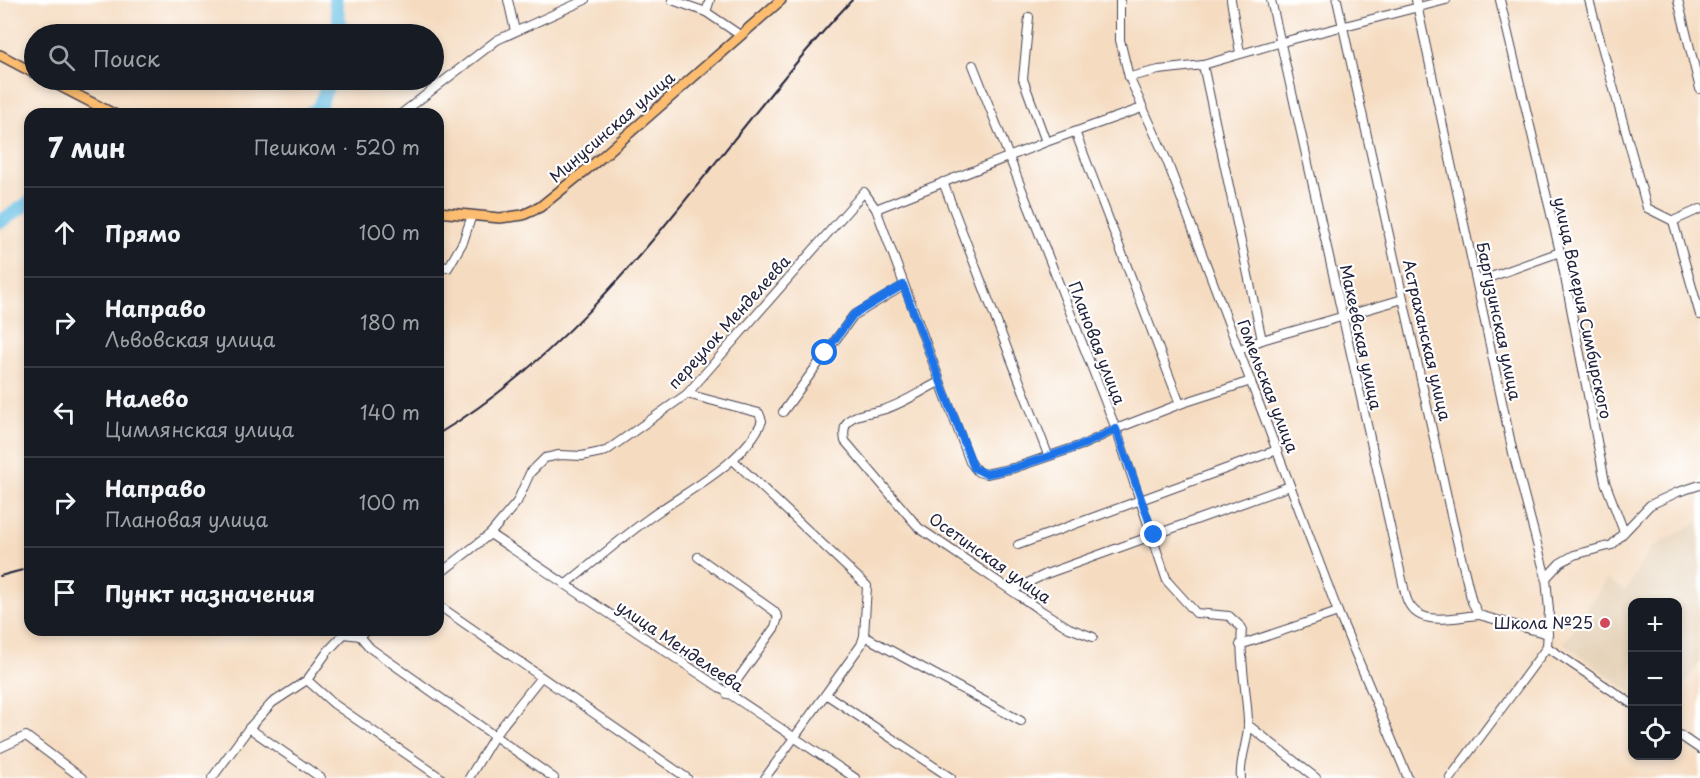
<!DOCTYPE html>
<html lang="ru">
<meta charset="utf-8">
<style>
body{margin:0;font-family:"Playpen Sans",sans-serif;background:#242831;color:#f1f3f6}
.controls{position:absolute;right:18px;bottom:18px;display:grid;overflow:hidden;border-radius:12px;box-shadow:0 3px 9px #0003}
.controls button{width:54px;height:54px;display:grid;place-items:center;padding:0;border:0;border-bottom:2px solid #363941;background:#171b24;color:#f1f3f6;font:30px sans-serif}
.stop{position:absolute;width:18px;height:18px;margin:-14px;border:4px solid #1a73e8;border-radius:50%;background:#fff}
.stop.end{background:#1a73e8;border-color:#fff;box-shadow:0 2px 6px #0008}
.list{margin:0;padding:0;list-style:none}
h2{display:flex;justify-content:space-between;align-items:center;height:78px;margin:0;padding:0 24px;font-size:26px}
h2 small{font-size:20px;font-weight:400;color:#9ea1a6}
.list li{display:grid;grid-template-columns:39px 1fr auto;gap:18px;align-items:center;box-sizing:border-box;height:90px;padding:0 24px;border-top:2px solid #363941}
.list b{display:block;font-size:22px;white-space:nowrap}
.list p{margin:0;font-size:20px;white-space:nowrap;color:#9ea1a6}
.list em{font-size:20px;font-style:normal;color:#9ea1a6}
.icon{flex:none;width:33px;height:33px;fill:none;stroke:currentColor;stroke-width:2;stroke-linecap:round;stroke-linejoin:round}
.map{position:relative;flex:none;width:1700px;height:778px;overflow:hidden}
.search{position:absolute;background:#171b24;box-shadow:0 3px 9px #0003;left:24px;top:24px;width:420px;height:66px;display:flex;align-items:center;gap:15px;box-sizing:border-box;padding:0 21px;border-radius:33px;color:#9ea1a6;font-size:22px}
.panel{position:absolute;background:#171b24;box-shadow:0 3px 9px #0003;left:24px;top:108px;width:420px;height:528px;border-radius:18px}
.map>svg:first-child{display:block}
.built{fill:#e4d0b5}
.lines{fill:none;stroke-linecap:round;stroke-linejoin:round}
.river{stroke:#68c0e5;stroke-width:14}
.minor-casing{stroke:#423e4f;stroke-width:10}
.major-casing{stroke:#423e4f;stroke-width:12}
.minor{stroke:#fff;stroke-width:8}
.major{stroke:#fcbd6f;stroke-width:9}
.rail{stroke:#22223b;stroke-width:2}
.route{stroke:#1a73e8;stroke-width:8}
.poi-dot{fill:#d1495b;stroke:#fff;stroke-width:2}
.labels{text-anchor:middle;stroke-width:4.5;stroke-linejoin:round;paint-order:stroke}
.street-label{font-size:16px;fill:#22223b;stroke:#fff}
.poi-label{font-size:16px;fill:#22223b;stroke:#fff;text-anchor:end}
</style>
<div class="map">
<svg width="1700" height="778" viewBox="0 0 1700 778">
<rect width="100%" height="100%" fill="#fff"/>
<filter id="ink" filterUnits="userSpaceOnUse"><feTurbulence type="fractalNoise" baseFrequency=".0167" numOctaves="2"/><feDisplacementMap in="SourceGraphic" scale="12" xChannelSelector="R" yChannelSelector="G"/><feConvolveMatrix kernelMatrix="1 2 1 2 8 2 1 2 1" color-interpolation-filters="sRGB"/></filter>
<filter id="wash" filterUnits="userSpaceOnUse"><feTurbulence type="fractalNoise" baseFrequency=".008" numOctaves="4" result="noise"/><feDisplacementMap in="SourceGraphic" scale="24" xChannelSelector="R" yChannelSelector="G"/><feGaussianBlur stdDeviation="1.35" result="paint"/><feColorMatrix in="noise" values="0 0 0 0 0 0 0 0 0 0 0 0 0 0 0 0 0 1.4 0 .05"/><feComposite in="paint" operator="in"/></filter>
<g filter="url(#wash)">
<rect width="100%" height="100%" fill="#f5dcc1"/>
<polygon class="built" points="1700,521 1700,662 1678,693 1678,602 1632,602 1632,693 1564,643 1607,579 1625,591 1651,548"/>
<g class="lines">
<g class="river">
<polyline points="335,0 342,34"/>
<polyline points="308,114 318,109 330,80"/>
<polyline points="0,222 30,202"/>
</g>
</g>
</g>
<g filter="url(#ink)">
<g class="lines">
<g class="minor-casing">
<g id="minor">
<polyline points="508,0 515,31"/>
<polyline points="672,0 706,12"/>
<polyline points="710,0 706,12 740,35"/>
<polyline points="1120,0 1120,40 1129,77 1167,161 1338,612 1408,778"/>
<polyline points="1231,0 1240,53"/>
<path d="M1271,0L1406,597C1416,629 1452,617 1479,615"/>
<polyline points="1337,0 1453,524 1472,602 1479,615 1548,634"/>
<polyline points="1416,0 1513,453 1546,578 1549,610 1547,647 1450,778"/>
<polyline points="1500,0 1560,252 1605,482 1624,532"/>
<polyline points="1589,0 1647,208 1673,221"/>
<polyline points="1678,0 1700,89"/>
<polyline points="1029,17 1023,79 1046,142"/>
<path d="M973,65L1116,429L1167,581L1196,613L1229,616L1242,628C1239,660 1247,691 1248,722C1249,741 1239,759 1241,778"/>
<polyline points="1203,65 1262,340"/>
<polyline points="1129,77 1159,70 1203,65 1282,42 1446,0"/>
<polyline points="401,114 497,40 585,0"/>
<polyline points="1076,134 1180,404"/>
<polyline points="943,182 1048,455"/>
<polyline points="876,209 1046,142 1142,108"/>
<polyline points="1673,221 1700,315"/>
<polyline points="1673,221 1700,209"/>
<polyline points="438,264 448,268 463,242 472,215"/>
<polyline points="1477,282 1560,252"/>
<polyline points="1240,349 1262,340 1403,299"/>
<path d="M939,382C921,391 901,405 882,410C865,415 839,412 845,441L919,528L1040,610L1069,628L1093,637"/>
<polyline points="783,412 853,316 903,286"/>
<polyline points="733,460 867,586 864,636 861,645 765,778"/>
<polyline points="490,534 855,778"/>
<polyline points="1018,545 1277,450"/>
<polyline points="698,557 774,611 778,617 775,627 727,694"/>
<polyline points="438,575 490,534 517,502 530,473 545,458 559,455 582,456 606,451 687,394 864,192 876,209 970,462 978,472 986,474 1014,468 1085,444 1116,429 1180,404 1251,381"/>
<polyline points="1546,578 1560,563 1574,555 1612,545 1650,505 1678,492 1700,485"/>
<path d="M565,585C593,563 619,540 648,519C684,492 744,464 762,421L759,413L687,394"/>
<polyline points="1013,590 1046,574 1290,486"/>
<polyline points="438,605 687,778"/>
<polyline points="360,636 370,648 554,778"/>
<polyline points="864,636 1021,721"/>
<polyline points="1240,645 1338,612"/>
<polyline points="1547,647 1632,704"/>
<polyline points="307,680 334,704 441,778"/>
<polyline points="827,695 951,778"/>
<polyline points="1248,725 1316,778"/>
<polyline points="249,728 321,778"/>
<polyline points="1678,734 1700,749"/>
<polyline points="0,748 26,736 82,778"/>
<polyline points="212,778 249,728 272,703 307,680 328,651 344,634 360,636 367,630"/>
<polyline points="469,778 495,735 541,677"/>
</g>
</g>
<g class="major-casing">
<g id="major">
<polyline points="0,55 34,73"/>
<polyline points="48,80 114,114"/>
<polyline points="438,212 500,218 523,215 540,207 602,157 781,0"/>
</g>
</g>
<use href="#minor" class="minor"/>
<use href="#major" class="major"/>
<g class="rail">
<path d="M438,434C613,329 715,145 852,0"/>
<polyline points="0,576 30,568"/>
</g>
</g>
</g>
<g class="lines" filter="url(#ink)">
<polyline class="route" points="825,353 853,315 903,285 974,468 986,474 1014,468 1085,444 1116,429 1154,535"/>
</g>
<circle class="poi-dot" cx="1605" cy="623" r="6"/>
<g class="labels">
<g class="street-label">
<text transform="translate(612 127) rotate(-41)" y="6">Минусинская улица</text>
<text transform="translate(1583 308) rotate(78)" y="6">улица Валерия Симбирского</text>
<text transform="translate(1499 321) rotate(78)" y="6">Баргузинская улица</text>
<text transform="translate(729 322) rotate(-48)" y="6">переулок Менделеева</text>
<text transform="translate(1361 337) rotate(78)" y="6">Макеевская улица</text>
<text transform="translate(1427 340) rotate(77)" y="6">Астраханская улица</text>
<text transform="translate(1097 343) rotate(69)" y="6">Плановая улица</text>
<text transform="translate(1268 386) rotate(69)" y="6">Гомельская улица</text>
<text transform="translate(990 558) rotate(35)" y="6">Осетинская улица</text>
<text transform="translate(680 646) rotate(34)" y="6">улица Менделеева</text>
</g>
<g class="poi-label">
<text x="1593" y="629">Школа №25</text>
</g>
</g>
</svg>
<div class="controls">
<button>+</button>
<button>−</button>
<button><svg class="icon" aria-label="locate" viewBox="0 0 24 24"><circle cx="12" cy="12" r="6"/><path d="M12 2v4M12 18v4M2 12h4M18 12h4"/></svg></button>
</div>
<div class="stop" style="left:825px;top:353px"></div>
<div class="stop end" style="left:1154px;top:535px"></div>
<div class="search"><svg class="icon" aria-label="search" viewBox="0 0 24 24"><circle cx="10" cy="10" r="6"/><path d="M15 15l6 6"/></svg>Поиск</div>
<section class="panel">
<h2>7 мин<small>Пешком · 520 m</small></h2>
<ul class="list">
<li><svg class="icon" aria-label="ahead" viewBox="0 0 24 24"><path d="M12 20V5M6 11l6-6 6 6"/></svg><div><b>Прямо</b></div><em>100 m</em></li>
<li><svg class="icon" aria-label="right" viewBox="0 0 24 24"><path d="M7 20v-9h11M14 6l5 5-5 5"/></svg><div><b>Направо</b><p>Львовская улица</p></div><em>180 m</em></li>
<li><svg class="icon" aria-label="left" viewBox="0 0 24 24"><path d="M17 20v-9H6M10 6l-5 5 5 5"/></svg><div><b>Налево</b><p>Цимлянская улица</p></div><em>140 m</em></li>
<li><svg class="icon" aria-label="right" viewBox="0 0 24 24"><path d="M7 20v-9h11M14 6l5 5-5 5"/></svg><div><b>Направо</b><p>Плановая улица</p></div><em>100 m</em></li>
<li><svg class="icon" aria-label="arrive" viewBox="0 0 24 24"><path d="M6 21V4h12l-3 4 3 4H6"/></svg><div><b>Пункт назначения</b></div></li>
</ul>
</section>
</div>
